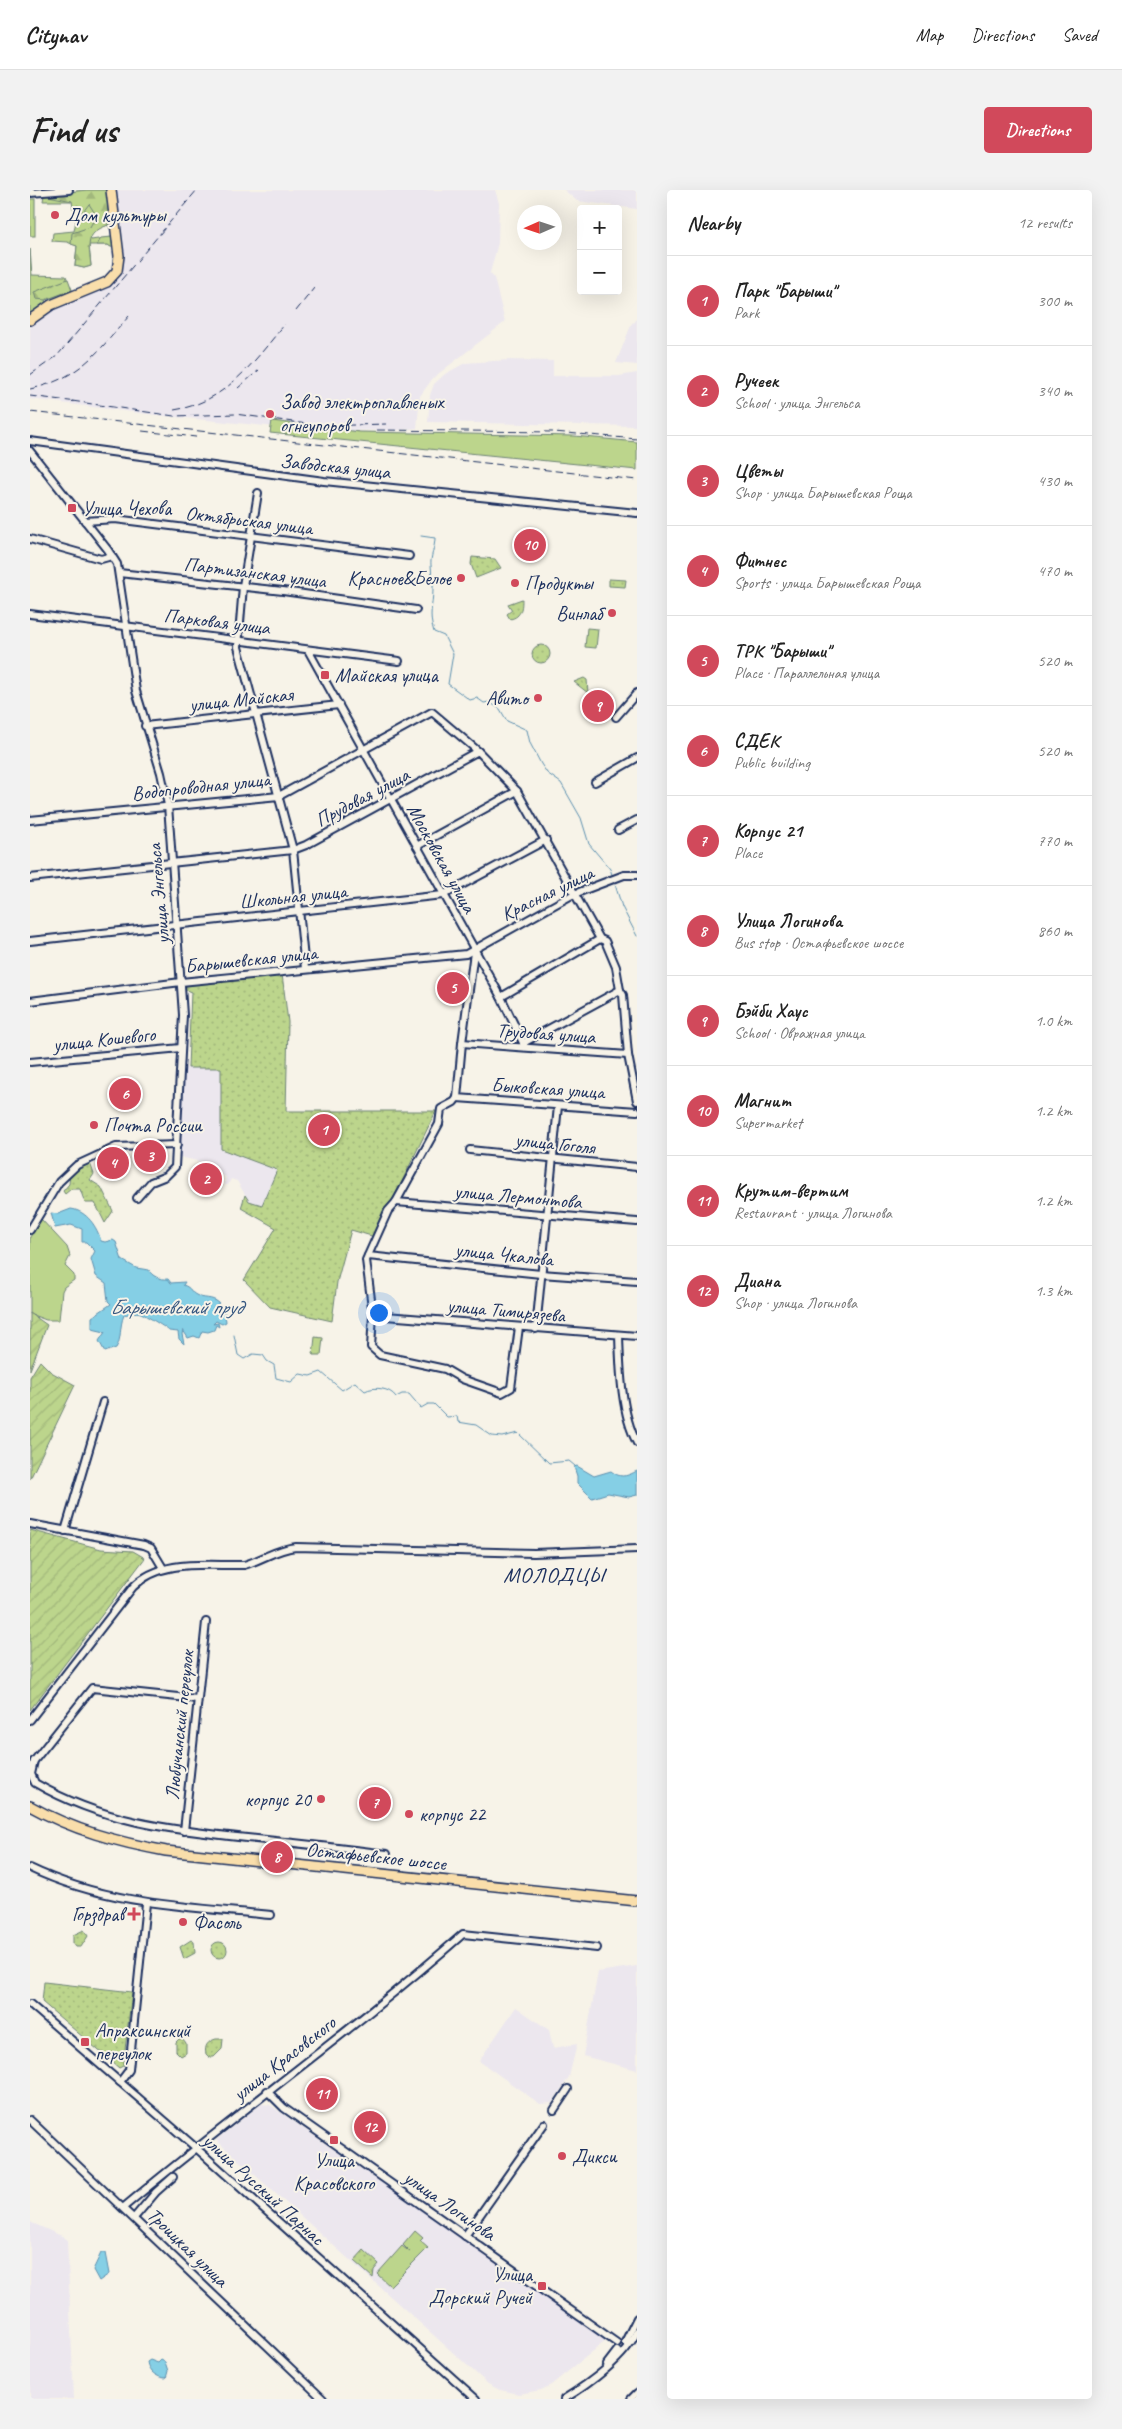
<!DOCTYPE html>
<meta charset="utf-8">
<style>
body{margin:0;font-family:Caveat,sans-serif;background:#f2f2f2;color:#222}
.controls{position:absolute;right:15px;top:15px;display:grid;overflow:hidden;border-radius:5px;box-shadow:0 5px 20px #0002}
.controls button{width:45px;height:45px;display:grid;place-items:center;padding:0;border:0;border-bottom:1px solid #e0e0e0;background:#fff;color:#222;font:25px sans-serif}
.compass{position:absolute;left:487px;top:15px;width:45px;height:45px;border-radius:50%;background:#fff;box-shadow:0 5px 20px #0002;rotate:267deg}
.you{position:absolute;left:348px;top:1122px;width:18px;height:18px;margin:-12px;border:4px solid #fff;border-radius:50%;background:#1a73e8;box-shadow:0 0 0 8px #1a73e833}
.badge{display:grid;place-items:center;width:32px;height:32px;border-radius:50%;background:#d1495b;color:#fff;font-size:16px;font-weight:700}
.pin{position:absolute;translate:-50% -50%;border:2px solid #fff;box-shadow:0 1px 5px #0006}
.list{margin:0;padding:0;list-style:none}
h2{display:flex;justify-content:space-between;align-items:center;height:65px;margin:0;padding:0 20px;font-size:21px}
h2 small{font-size:16px;font-weight:400;color:#767676}
.list li{display:grid;grid-template-columns:32px 1fr auto;gap:15px;align-items:center;box-sizing:border-box;height:90px;padding:0 20px;border-top:1px solid #e0e0e0}
.list b{display:block;font-size:19px;white-space:nowrap}
.list p{margin:0;font-size:16px;white-space:nowrap;color:#767676}
.list em{font-size:16px;font-style:normal;color:#767676}
.map{position:relative;flex:none;width:607px;height:2209px;overflow:hidden;border-radius:5px}
header{display:flex;align-items:center;gap:30px;box-sizing:border-box;height:70px;padding:0 25px;background:#fff;border-bottom:1px solid #e0e0e0}
header strong{font-size:24px}
nav{display:flex;gap:28px;margin-inline-start:auto;font-size:18px}
.intro{display:flex;align-items:center;justify-content:space-between;box-sizing:border-box;height:120px;padding:0 30px}
h1{margin:0;font-size:35px}
.button{padding:12px 22px;border-radius:5px;background:#d1495b;color:#fff;font-size:18px;font-weight:700}
main{display:flex;gap:30px;padding:0 30px}
aside{flex:1;background:#fff;border-radius:5px;box-shadow:0 5px 20px #0002}
.map>svg:first-child{display:block}
.built{fill:#ece7ee}
.grass{fill:#bcd58c;stroke:#6c8275}
.forest{fill:url(#forest-firs);stroke:#6c8275}
.park{fill:url(#park-dots);stroke:#6c8275}
.garden{fill:url(#garden-furrows);stroke:#6c8275}
.water{fill:#85cfe5;stroke:#5b8faf}
.lines{fill:none;stroke-linecap:round;stroke-linejoin:round}
.stream{stroke:#5b8faf;stroke-width:1}
.minor-casing{stroke:#1b2f5e;stroke-width:10}
.major-casing{stroke:#1b2f5e;stroke-width:12}
.minor{stroke:#f7f3e8;stroke-width:6}
.major{stroke:#f9deab;stroke-width:9}
.rail{stroke:#1b2f5e;stroke-width:1;stroke-dasharray:8 4;stroke-linecap:butt}
.poi-dot{fill:#d1495b;stroke:#f7f3e8;stroke-width:2}
.labels{text-anchor:middle;stroke-width:4;stroke-linejoin:round;paint-order:stroke}
.poi-label{font-size:20px;fill:#1b2f5e;stroke:#f7f3e8;text-anchor:start}
.street-label{font-size:20px;fill:#1b2f5e;stroke:#f7f3e8}
.water-label{font-size:21px;font-style:italic;fill:#365780;stroke:#f7f3e8}
.quarter-label{font-size:22px;letter-spacing:1px;fill:#1b2f5e;stroke:#f7f3e8}
</style>
<header>
<strong>Citynav</strong>
<nav><a>Map</a><a>Directions</a><a>Saved</a></nav>
</header>
<div class="intro"><h1>Find us</h1><a class="button">Directions</a></div>
<main>
<div class="map">
<svg width="607" height="2209" viewBox="0 0 607 2209">
<defs>
<pattern id="forest-firs" width="22" height="20" patternUnits="userSpaceOnUse" patternTransform="scale(1.25)"><rect width="22" height="20" fill="#bcd58c"/><path d="M5 1l3.5 6h-7zM16 11l3.5 6h-7z" fill="#a1b77b"/></pattern>
<pattern id="park-dots" width="8" height="8" patternUnits="userSpaceOnUse" patternTransform="scale(1.25)"><rect width="8" height="8" fill="#bcd58c"/><path d="M2 2h.1M6 6h.1" fill="none" stroke="#a1b77b" stroke-width="1.8" stroke-linecap="round"/></pattern>
<pattern id="garden-furrows" width="10" height="10" patternUnits="userSpaceOnUse" patternTransform="scale(1.25)"><rect width="10" height="10" fill="#bcd58c"/><path d="M-1 1l2-2M0 10L10 0M9 11l2-2" fill="none" stroke="#a1b77b"/></pattern>
</defs>
<rect width="100%" height="100%" fill="#f7f3e8"/>
<filter id="ink" filterUnits="userSpaceOnUse"><feTurbulence type="fractalNoise" baseFrequency=".02" numOctaves="2"/><feDisplacementMap in="SourceGraphic" scale="10" xChannelSelector="R" yChannelSelector="G"/><feConvolveMatrix kernelMatrix="1 2 1 2 8 2 1 2 1" color-interpolation-filters="sRGB"/></filter>
<g filter="url(#ink)">
<g class="built">
<polygon points="86,0 465,0 469,13 468,53 460,83 464,88 475,132 403,188 390,206 387,238 369,240 288,241 125,225 0,209 0,136 30,115 82,92 93,77 94,53"/>
<polygon points="534,0 607,0 607,19 547,11"/>
<polygon points="607,128 607,175 586,173 602,133 605,132"/>
<polygon points="478,170 523,171 523,186 589,186 607,183 607,236 398,232 400,205 404,194 415,184 435,173"/>
<polygon points="155,878 191,878 191,959 247,980 232,1015 219,1011 207,991 201,989 198,995 195,995 196,987 175,976 176,973 150,967"/>
<polygon points="607,1776 607,1880 553,1866 568,1782"/>
<polygon points="486,1817 519,1840 523,1858 547,1854 539,1887 522,1913 510,1914 449,1871"/>
<polygon points="231,1914 240,1915 577,2150 521,2195 511,2200 489,2204 470,2200 458,2194 186,1950"/>
<polygon points="0,2032 34,2047 37,2050 44,2209 0,2209"/>
</g>
<g class="grass">
<polygon points="56,0 78,0 83,44 78,35 65,40 60,47 61,50 82,47 81,57 78,55 59,55 61,76 54,78 45,76 47,56 37,52 22,51 23,43 44,41 47,25 43,18 42,11 13,11 14,5"/>
<rect x="0" y="9" width="5" height="37"/>
<polygon points="0,59 2,85 36,86 42,100 15,110 17,114 0,128"/>
<polygon points="242,231 330,242 544,246 607,252 607,280 240,243"/>
<polygon points="557,438 568,439 566,458 555,457"/>
<polygon points="11,1029 37,1057 40,1066 35,1076 44,1085 44,1090 34,1097 32,1101 29,1130 16,1130 0,1124 0,1047"/>
<polygon points="285,1147 293,1148 291,1165 283,1165"/>
<polygon points="385,2041 393,2048 390,2051 398,2058 360,2096 347,2084 372,2056 380,2062 373,2055"/>
</g>
<g class="forest">
<path d="M56,0H78L81,20L74,28L78,35C54,44 59,54 61,76L54,78L45,76L47,56L41,54L42,43L60,37L66,25L59,14L53,22L43,18L42,11L14,5Z"/>
<polygon points="82,47 86,58 81,57 78,55 67,55 71,48"/>
<polygon points="38,89 42,100 15,110 6,109 4,102"/>
</g>
<g class="park">
<polygon points="442,367 465,369 471,378 446,388 441,374"/>
<polygon points="579,389 596,390 595,397 579,396"/>
<path d="M492,409C492,416 492,427 480,429L477,424L482,420L478,414Z"/>
<circle cx="511" cy="464" r="9"/>
<polygon points="554,488 557,490 558,503 544,492"/>
<polygon points="252,784 258,832 256,921 406,921 345,1047 321,1040 307,1092 302,1131 240,1117 214,1090 246,1038 211,1018 215,1005 219,1011 232,1015 247,980 191,959 191,878 158,878 161,802 156,800 156,793"/>
<polygon points="60,973 64,984 60,990 71,997 83,1021 75,1033 65,1013 55,1013 50,999 41,999 35,1004 33,1001 39,994 40,984 49,977"/>
<polygon points="54,1740 58,1746 51,1757 46,1757 43,1753 43,1745"/>
<polygon points="161,1750 164,1752 165,1763 154,1769 150,1757"/>
<circle cx="189" cy="1760" r="8"/>
<polygon points="14,1792 102,1802 93,1876 89,1878 12,1812"/>
<polygon points="149,1849 153,1849 156,1853 156,1863 151,1866 146,1861 146,1852"/>
<path d="M186,1849H193L192,1859L184,1867H179L176,1864C174,1856 178,1851 186,1849Z"/>
<polygon points="334,2060 349,2074 344,2080 343,2088 324,2071"/>
</g>
<g class="garden">
<polygon points="0,1123 17,1135 0,1180"/>
<polygon points="10,1171 21,1182 45,1195 0,1289 0,1187"/>
<polygon points="0,1340 71,1359 103,1361 115,1368 0,1520"/>
</g>
<g class="water">
<path d="M41,1019C57,1021 67,1037 71,1051L75,1052L83,1050L86,1052L92,1070L106,1078L119,1080C121,1086 131,1090 138,1089L141,1093L155,1092L153,1095C162,1098 160,1102 166,1105C174,1110 181,1106 189,1113L184,1117L186,1120L195,1123L196,1132L192,1134L186,1131L183,1134L188,1133L189,1137L186,1135L184,1140L178,1142L172,1141L169,1148L164,1146L158,1148L153,1140L152,1144L154,1154L149,1149L148,1142L139,1141C138,1139 115,1125 111,1123C105,1121 100,1124 94,1125C89,1137 92,1149 86,1158L75,1162L69,1151L75,1142L62,1139V1127L81,1114L78,1111L76,1093L66,1086L61,1069L65,1061L56,1052H52V1039L41,1035L25,1038L21,1023L28,1024Z"/>
<path d="M547,1276L564,1286L581,1281C591,1289 597,1286 607,1281V1305L599,1307L578,1303L562,1308L547,1293V1286L544,1277Z"/>
<polygon points="71,2063 75,2063 79,2084 69,2091 63,2080"/>
<path d="M120,2170L128,2173L131,2170L135,2172L138,2181L136,2188C127,2188 118,2181 117,2172Z"/>
</g>
<g class="lines">
<g class="stream">
<path d="M391,346L405,348C405,357 400,368 401,375C401,383 404,391 403,399C403,416 398,424 404,442L414,446L423,464L418,494L440,510L447,508L454,513L459,512L470,519L477,531L497,540L500,553L511,574L517,583L531,593L551,628L559,654L580,679L583,687"/>
<polyline points="584,691 592,717 607,746"/>
<path d="M204,1145L208,1165L214,1169L223,1164L233,1165L237,1171L244,1175L246,1188L261,1192L270,1184L280,1186L291,1182L312,1200L325,1192L335,1201C344,1196 360,1198 366,1207L372,1204H379L391,1218L398,1214H404L417,1227L427,1226L428,1232L446,1235L462,1246L472,1247L488,1243L519,1273L539,1271L545,1276"/>
</g>
<g class="minor-casing">
<g id="minor">
<polyline points="0,3 39,0"/>
<polyline points="0,251 294,291 607,323"/>
<polyline points="0,261 78,360 87,374 106,501 131,583 138,615 153,825 145,977 136,986 121,992 107,1008"/>
<polyline points="228,303 213,396 208,457 263,660 275,779"/>
<polyline points="55,331 85,329 379,366"/>
<polyline points="0,349 71,369 82,366"/>
<polyline points="89,383 253,401 386,420"/>
<polyline points="0,424 369,471"/>
<polyline points="278,460 471,807 495,857"/>
<polyline points="586,527 607,503"/>
<polyline points="115,536 309,515"/>
<polyline points="565,592 607,568"/>
<polyline points="0,630 249,606 402,522 448,561"/>
<polyline points="588,640 607,630"/>
<polyline points="387,656 487,601"/>
<polyline points="0,688 263,660 276,655 448,561 487,601 570,749 575,751 586,777 590,800 593,805 598,865 607,911"/>
<polyline points="0,751 413,705 516,650"/>
<polyline points="471,807 570,749"/>
<polyline points="0,811 151,792 436,764 544,704 594,685 607,685"/>
<polyline points="432,853 598,865"/>
<polyline points="493,853 590,800"/>
<polyline points="0,872 151,858"/>
<polyline points="427,908 424,912 411,919 409,934 366,1012 358,1021 336,1070 343,1125 341,1157 350,1165 415,1179 432,1189 472,1203 481,1198 489,1137"/>
<polyline points="427,908 607,921"/>
<polyline points="427,908 432,853 444,762"/>
<polyline points="440,960 607,977"/>
<polyline points="366,1012 607,1032"/>
<polyline points="0,1040 29,992 47,975 86,957 147,955"/>
<polyline points="338,1066 511,1084 607,1091"/>
<polyline points="343,1125 607,1146"/>
<polyline points="506,1139 528,916"/>
<path d="M589,1145C590,1178 591,1224 607,1253"/>
<polyline points="0,1334 114,1355 121,1358 133,1378"/>
<polyline points="35,1341 73,1212"/>
<path d="M167,1509L62,1498L4,1571L1,1584L5,1593C72,1632 141,1640 217,1648C264,1653 311,1658 357,1664"/>
<path d="M0,1530L103,1397C131,1368 177,1376 214,1375C232,1370 246,1359 266,1357L504,1363L607,1359"/>
<polyline points="154,1641 176,1432"/>
<path d="M0,1678C75,1714 159,1717 241,1725"/>
<polyline points="0,1814 165,1957 446,2209"/>
<polyline points="90,1892 99,1880 116,1713"/>
<polyline points="237,1901 254,1918 288,1942 587,2153"/>
<polyline points="524,1920 538,1899"/>
<polyline points="0,1930 293,2209"/>
<path d="M94,2017C205,1924 324,1840 433,1744L567,1758"/>
<polyline points="104,2028 126,2002 143,1987"/>
<polyline points="435,2046 514,1934"/>
<polyline points="595,2152 607,2128"/>
<polyline points="577,2174 587,2161"/>
<path d="M534,2209C559,2194 596,2167 607,2141"/>
<polyline points="601,2209 607,2203"/>
</g>
</g>
<g class="major-casing">
<g id="major">
<polyline points="0,130 21,115 77,92 87,81 89,66 81,0"/>
<path d="M0,1616C43,1640 87,1652 136,1661L607,1711"/>
</g>
</g>
<use href="#minor" class="minor"/>
<use href="#major" class="major"/>
<g class="rail">
<polyline points="266,121 284,98"/>
<polyline points="0,185 27,166 167,0"/>
<polyline points="208,198 229,180"/>
<path d="M0,199C49,189 68,162 99,126"/>
<polyline points="0,206 47,212"/>
<polyline points="42,211 144,226 205,224 292,236 356,234"/>
<path d="M144,220C197,212 224,171 255,134"/>
<polyline points="0,222 607,290"/>
<polyline points="347,240 524,242 607,249"/>
<polyline points="112,241 166,247"/>
</g>
</g>
</g>
<g class="poi-dot">
<circle cx="25" cy="25" r="5"/>
<circle cx="240" cy="224" r="5"/>
<rect x="37" y="313" width="10" height="10" rx="2.5"/>
<circle cx="431" cy="388" r="5"/>
<circle cx="485" cy="393" r="5"/>
<circle cx="582" cy="423" r="5"/>
<rect x="290" y="480" width="10" height="10" rx="2.5"/>
<circle cx="508" cy="508" r="5"/>
<circle cx="64" cy="935" r="5"/>
<circle cx="291" cy="1609" r="5"/>
<circle cx="379" cy="1624" r="5"/>
<path d="M101.5 1716.5h5v5h5v5h-5v5h-5v-5h-5v-5h5z"/>
<circle cx="153" cy="1732" r="5"/>
<rect x="50" y="1847" width="10" height="10" rx="2.5"/>
<rect x="299" y="1945" width="10" height="10" rx="2.5"/>
<circle cx="532" cy="1966" r="5"/>
<rect x="507" y="2091" width="10" height="10" rx="2.5"/>
</g>
<g class="labels">
<g class="poi-label">
<text x="35" y="32">Дом культуры</text>
<text x="250" y="219">Завод электроплавленых<tspan x="250" dy="23">огнеупоров</tspan></text>
<text x="52" y="325">Улица Чехова</text>
<text x="421" y="395" text-anchor="end">Красное&amp;Белое</text>
<text x="495" y="400">Продукты</text>
<text x="572" y="430" text-anchor="end">Винлаб</text>
<text x="305" y="492">Майская улица</text>
<text x="498" y="515" text-anchor="end">Авито</text>
<text x="74" y="942">Почта России</text>
<text x="281" y="1616" text-anchor="end">корпус 20</text>
<text x="389" y="1631">корпус 22</text>
<text x="94" y="1731" text-anchor="end">Горздрав</text>
<text x="163" y="1739">Фасоль</text>
<text x="65" y="1847">Апраксинский<tspan x="65" dy="23">переулок</tspan></text>
<text x="542" y="1973">Дикси</text>
<text x="304" y="1977" text-anchor="middle">Улица<tspan x="304" dy="23">Красовского</tspan></text>
<text x="502" y="2091" text-anchor="end">Улица<tspan x="502" dy="23">Дорский Ручей</tspan></text>
</g>
<g class="street-label">
<text transform="translate(305 276) rotate(6)" y="7">Заводская улица</text>
<text transform="translate(219 330) rotate(7)" y="7">Октябрьская улица</text>
<text transform="translate(225 382) rotate(7)" y="7">Партизанская улица</text>
<text transform="translate(187 431) rotate(7)" y="7">Парковая улица</text>
<text transform="translate(211 509) rotate(-6)" y="7">улица Майская</text>
<text transform="translate(171 596) rotate(-6)" y="7">Водопроводная улица</text>
<text transform="translate(332 607) rotate(-28)" y="7">Прудовая улица</text>
<text transform="translate(412 668) rotate(61)" y="7">Московская улица</text>
<text transform="translate(517 703) rotate(-26)" y="7">Красная улица</text>
<text transform="translate(128 704) rotate(-95)" y="7">улица Энгельса</text>
<text transform="translate(263 706) rotate(-6)" y="7">Школьная улица</text>
<text transform="translate(221 769) rotate(-6)" y="7">Барышевская улица</text>
<text transform="translate(516 843) rotate(4)" y="7">Трудовая улица</text>
<text transform="translate(74 849) rotate(-6)" y="7">улица Кошевого</text>
<text transform="translate(518 898) rotate(4)" y="7">Быковская улица</text>
<text transform="translate(525 953) rotate(6)" y="7">улица Гоголя</text>
<text transform="translate(488 1006) rotate(5)" y="7">улица Лермонтова</text>
<text transform="translate(474 1064) rotate(6)" y="7">улица Чкалова</text>
<text transform="translate(476 1120) rotate(5)" y="7">улица Тимирязева</text>
<text transform="translate(149 1535) rotate(-84)" y="7">Любучанский переулок</text>
<text transform="translate(346 1666) rotate(6)" y="7">Остафьевское шоссе</text>
<text transform="translate(254 1868) rotate(-38)" y="7">улица Красовского</text>
<text transform="translate(234 1999) rotate(42)" y="7">улица Русский Парнас</text>
<text transform="translate(420 2015) rotate(35)" y="7">улица Логинова</text>
<text transform="translate(158 2057) rotate(44)" y="7">Троицкая улица</text>
</g>
<g class="water-label">
<text x="146" y="1124">Барышевский пруд</text>
</g>
<g class="quarter-label">
<text x="524" y="1392">МОЛОДЦЫ</text>
</g>
</g>
</svg>
<div class="controls">
<button>+</button>
<button>−</button>
</div>
<svg class="compass" viewBox="-18 -18 36 36"><path d="M0-13l5 13h-10z" fill="#e53935"/><path d="M0 13l5-13h-10z" fill="#767676"/></svg>
<div class="you"></div>
<div class="pin badge" style="left:294px;top:940px">1</div>
<div class="pin badge" style="left:176px;top:989px">2</div>
<div class="pin badge" style="left:120px;top:966px">3</div>
<div class="pin badge" style="left:83px;top:973px">4</div>
<div class="pin badge" style="left:423px;top:798px">5</div>
<div class="pin badge" style="left:95px;top:904px">6</div>
<div class="pin badge" style="left:345px;top:1613px">7</div>
<div class="pin badge" style="left:247px;top:1667px">8</div>
<div class="pin badge" style="left:568px;top:516px">9</div>
<div class="pin badge" style="left:500px;top:355px">10</div>
<div class="pin badge" style="left:292px;top:1904px">11</div>
<div class="pin badge" style="left:340px;top:1937px">12</div>
</div>
<aside>
<h2>Nearby<small>12 results</small></h2>
<ul class="list">
<li><span class="badge">1</span><div><b>Парк &quot;Барыши&quot;</b><p>Park</p></div><em>300 m</em></li>
<li><span class="badge">2</span><div><b>Ручеек</b><p>School · улица Энгельса</p></div><em>340 m</em></li>
<li><span class="badge">3</span><div><b>Цветы</b><p>Shop · улица Барышевская Роща</p></div><em>430 m</em></li>
<li><span class="badge">4</span><div><b>Фитнес</b><p>Sports · улица Барышевская Роща</p></div><em>470 m</em></li>
<li><span class="badge">5</span><div><b>ТРК &quot;Барыши&quot;</b><p>Place · Параллельная улица</p></div><em>520 m</em></li>
<li><span class="badge">6</span><div><b>СДЕК</b><p>Public building</p></div><em>520 m</em></li>
<li><span class="badge">7</span><div><b>Корпус 21</b><p>Place</p></div><em>770 m</em></li>
<li><span class="badge">8</span><div><b>Улица Логинова</b><p>Bus stop · Остафьевское шоссе</p></div><em>860 m</em></li>
<li><span class="badge">9</span><div><b>Бэйби Хаус</b><p>School · Овражная улица</p></div><em>1.0 km</em></li>
<li><span class="badge">10</span><div><b>Магнит</b><p>Supermarket</p></div><em>1.2 km</em></li>
<li><span class="badge">11</span><div><b>Крутим-вертим</b><p>Restaurant · улица Логинова</p></div><em>1.2 km</em></li>
<li><span class="badge">12</span><div><b>Диана</b><p>Shop · улица Логинова</p></div><em>1.3 km</em></li>
</ul>
</aside>
</main>
